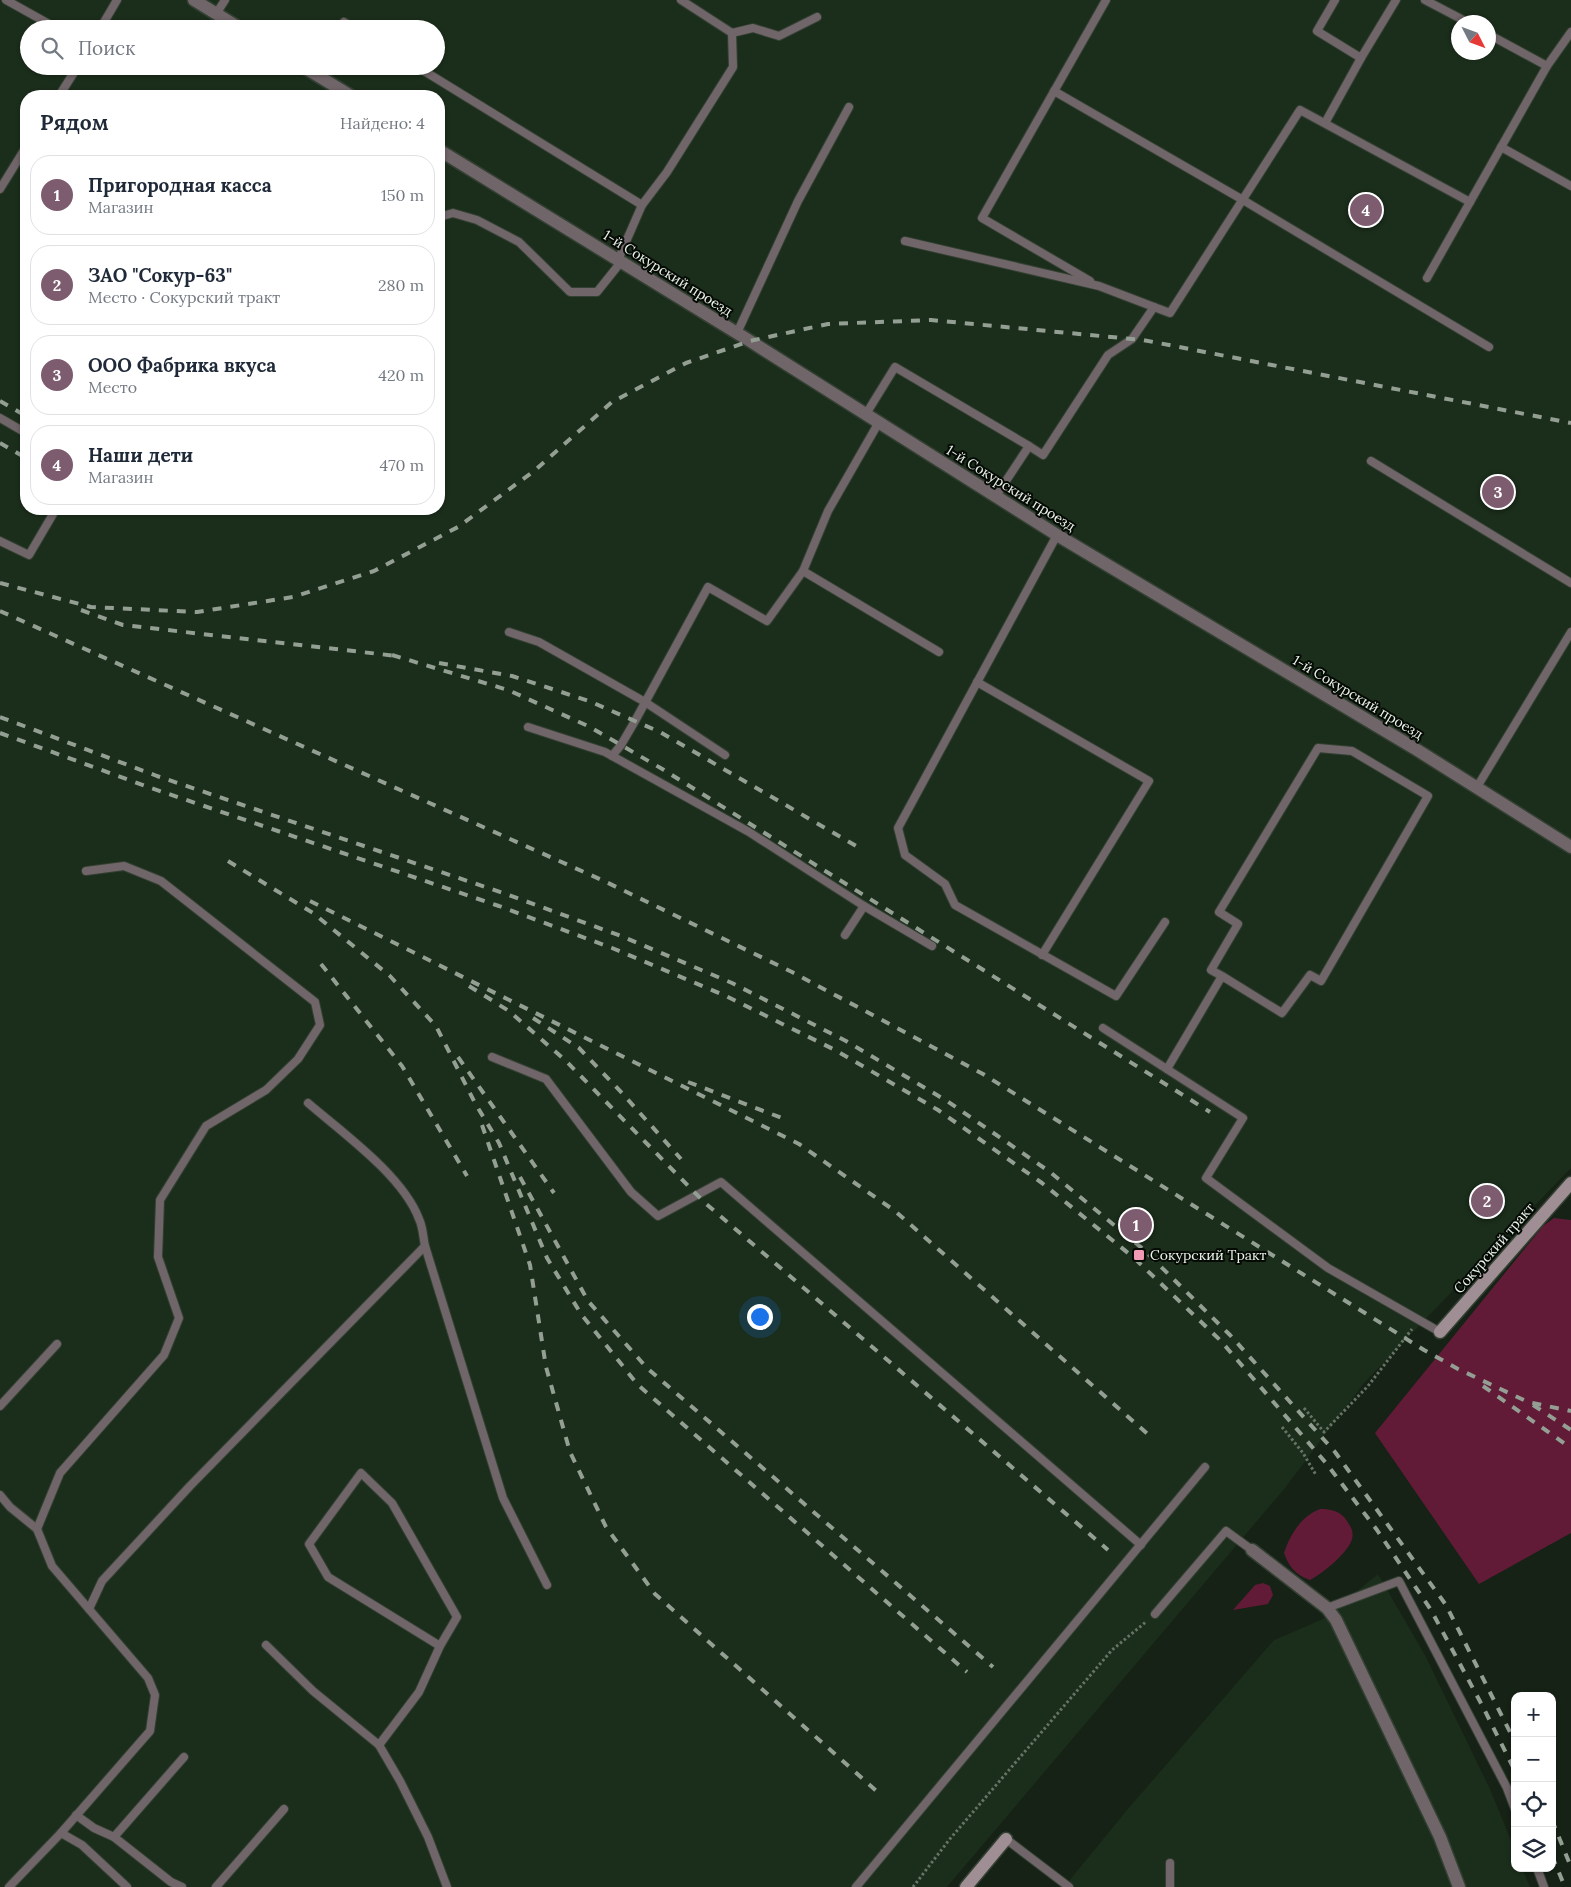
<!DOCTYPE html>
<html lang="ru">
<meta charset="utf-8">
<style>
body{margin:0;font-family:Lora,serif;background:#f6f6f7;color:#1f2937}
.controls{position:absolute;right:15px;bottom:15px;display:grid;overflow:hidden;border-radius:10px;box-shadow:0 1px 4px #0004}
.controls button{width:45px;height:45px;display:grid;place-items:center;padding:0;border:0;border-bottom:1px solid #e0e1e3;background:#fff;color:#1f2937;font:25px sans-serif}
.compass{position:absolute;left:1451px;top:15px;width:45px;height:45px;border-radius:50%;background:#fff;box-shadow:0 1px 4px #0004;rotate:132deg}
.you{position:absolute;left:759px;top:1316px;width:18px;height:18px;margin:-12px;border:4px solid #fff;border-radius:50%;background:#1a73e8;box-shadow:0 0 0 8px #1a73e833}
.badge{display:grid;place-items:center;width:32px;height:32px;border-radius:50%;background:#7d5c6f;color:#fff;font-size:16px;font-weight:700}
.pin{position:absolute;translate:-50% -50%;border:2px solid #fff;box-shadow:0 1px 5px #0006}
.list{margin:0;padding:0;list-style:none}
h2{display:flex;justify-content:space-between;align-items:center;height:65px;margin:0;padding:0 20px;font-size:21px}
h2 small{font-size:16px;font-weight:400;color:#747a83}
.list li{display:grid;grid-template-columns:32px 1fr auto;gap:15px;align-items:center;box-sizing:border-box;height:80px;margin:0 10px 10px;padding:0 10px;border:1px solid #e0e1e3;border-radius:20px}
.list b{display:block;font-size:19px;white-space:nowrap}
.list p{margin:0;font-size:16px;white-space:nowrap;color:#747a83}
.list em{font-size:16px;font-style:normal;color:#747a83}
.icon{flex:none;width:28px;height:28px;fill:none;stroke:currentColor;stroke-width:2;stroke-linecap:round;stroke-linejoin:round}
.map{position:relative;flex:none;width:1571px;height:1887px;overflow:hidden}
.search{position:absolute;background:#fff;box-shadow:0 1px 4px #0004;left:20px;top:20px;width:425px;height:55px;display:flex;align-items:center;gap:12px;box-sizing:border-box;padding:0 18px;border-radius:28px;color:#747a83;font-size:19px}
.panel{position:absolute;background:#fff;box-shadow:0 1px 4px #0004;left:20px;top:90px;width:425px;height:425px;border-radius:20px}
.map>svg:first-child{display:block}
.built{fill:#1b2d1b;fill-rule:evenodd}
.green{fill:#621b37}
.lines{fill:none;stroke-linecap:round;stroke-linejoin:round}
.lane-casing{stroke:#334033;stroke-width:10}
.street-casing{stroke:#334033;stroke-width:15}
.secondary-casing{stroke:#334033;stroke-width:15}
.path{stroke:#687368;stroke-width:3;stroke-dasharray:2.5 2.5;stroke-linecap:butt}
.lane{stroke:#706568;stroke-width:8}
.street{stroke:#706568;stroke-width:12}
.secondary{stroke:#9f8e93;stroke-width:12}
.rail{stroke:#949f94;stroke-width:4;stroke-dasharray:9 9;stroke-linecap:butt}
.poi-dot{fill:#f19ab4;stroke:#050a05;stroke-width:2}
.labels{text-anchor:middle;stroke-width:4;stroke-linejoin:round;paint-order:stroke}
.street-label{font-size:14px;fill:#ecf5ec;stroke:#050a05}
.poi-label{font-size:14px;fill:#ecf5ec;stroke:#050a05;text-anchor:start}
</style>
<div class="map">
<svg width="1571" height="1887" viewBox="0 0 1571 1887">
<rect width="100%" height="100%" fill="#152215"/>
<g class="built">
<path d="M0,0H1571V1168L1364,1383L1285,1488L947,1887H0ZM1458,22H1488V52H1458ZM29,29H436V66H29ZM26,96H439V509H26Z"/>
<polygon points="1378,1574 1425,1655 1490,1789 1515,1850 1515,1868 1522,1868 1530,1887 1064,1887 1127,1810 1274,1640 1323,1619"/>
</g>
<g class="green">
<polygon points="1554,1218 1571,1220 1571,1533 1479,1584 1375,1433 1543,1226"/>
<path d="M1320,1509C1331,1509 1341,1511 1347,1521C1351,1527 1354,1532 1352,1539C1349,1552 1322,1574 1310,1580C1296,1575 1289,1567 1284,1553C1290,1535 1301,1516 1320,1509Z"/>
<polygon points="1263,1583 1270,1586 1273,1595 1268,1604 1233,1610 1255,1585"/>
</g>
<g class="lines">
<g class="lane-casing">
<g id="lane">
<polyline points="6,0 58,29"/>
<polyline points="1425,0 1467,22"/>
<polyline points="216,14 225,0"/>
<polyline points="344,22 355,29"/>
<polyline points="100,29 117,0"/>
<polyline points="732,33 753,28 779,36 817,17"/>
<polyline points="1361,58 1396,0"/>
<polyline points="416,66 642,205 618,260"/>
<polyline points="1547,66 1571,32"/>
<polyline points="1054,91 1243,200 1489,347"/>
<polyline points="59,96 78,66"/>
<polyline points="1325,123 1361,58 1317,31 1335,0"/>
<polyline points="1501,147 1571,186"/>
<polyline points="0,189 26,147"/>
<polyline points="642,205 667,172 733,67 732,33 681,0"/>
<polyline points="439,217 453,213 477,220 519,242 570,292 597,292 621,262"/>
<polyline points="905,241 1099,286 1154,307 1132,339 1108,355 1043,455 1029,446 996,496"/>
<polyline points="1427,278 1547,66 1488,34"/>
<polyline points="1090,281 982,218 1106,0"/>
<polyline points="1154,307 1170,313 1300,110 1470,202"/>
<polyline points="737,333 798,201 849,107"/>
<polyline points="866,414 895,367 1029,446"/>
<polyline points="0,418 26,433"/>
<polyline points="1371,461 1571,583"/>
<polyline points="1057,535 898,828 905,855 945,884 955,905 1116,996 1165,922"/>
<polyline points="0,541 29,555 56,509"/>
<polyline points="803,571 828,511 879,422"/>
<polyline points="509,632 539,642 645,702 725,755"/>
<polyline points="977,682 1149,781 1042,955"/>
<polyline points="528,727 605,752 749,832 864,906 845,935"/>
<polyline points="612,756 621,745 635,721 708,587 767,621 803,571 939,652"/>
<polyline points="1477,787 1571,632"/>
<polyline points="864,906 932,946"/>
<polyline points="1103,1028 1243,1118 1206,1178 1328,1268 1440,1332"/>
<polyline points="492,1057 546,1079 631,1192 658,1216 721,1182 1141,1545"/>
<polyline points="1167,1069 1222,976 1282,1013 1310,975 1321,981 1428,796 1352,751 1318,748 1219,912 1238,924 1211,970 1222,976"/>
<path d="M308,1103C343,1133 403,1176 419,1219C423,1227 423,1237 425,1246L503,1498L547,1585"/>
<polyline points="0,1406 57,1344"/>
<polyline points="0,1495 10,1507 37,1529"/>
<polyline points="1327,1608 1399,1581 1507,1788 1515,1809"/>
<polyline points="89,1609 102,1581 190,1486 425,1246"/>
<polyline points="1155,1614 1226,1531 1252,1550"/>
<polyline points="266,1645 313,1691 379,1745 400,1781 428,1837 447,1887"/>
<polyline points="379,1745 419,1692 440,1646 457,1617 392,1503 361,1473 309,1544 328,1577 440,1646"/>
<polyline points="76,1815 94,1828 114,1837 171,1882 182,1887"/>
<polyline points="61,1833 82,1845 127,1887"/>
<polyline points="114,1837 184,1757"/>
<polyline points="1006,1839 1069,1887"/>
<polyline points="1170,1863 1170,1887"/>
<polyline points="1537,1868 1544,1887"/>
<polyline points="9,1887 61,1833 150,1731 155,1695 148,1678 52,1566 37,1529 60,1473 164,1355 179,1318 158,1257 160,1200 206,1126 266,1090 298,1059 320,1025 315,1002 161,881 124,866 86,871"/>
<polyline points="216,1887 284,1809"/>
<polyline points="856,1887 1205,1467"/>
</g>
</g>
<g class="street-casing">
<g id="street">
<polyline points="194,0 241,29"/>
<polyline points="302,66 351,96"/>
<polyline points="439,150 750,341 1057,535 1414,748 1571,847"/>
<polyline points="1252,1550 1327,1608 1336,1620 1440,1837 1459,1887"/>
</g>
</g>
<g class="secondary-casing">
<g id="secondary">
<polyline points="1440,1332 1571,1183"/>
<polyline points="966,1887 1006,1839"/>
</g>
</g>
<g class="path">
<polyline points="1304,1408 1324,1432 1368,1386 1412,1329"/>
<polyline points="1282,1427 1303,1453 1316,1475"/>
<polyline points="913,1887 949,1840 1112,1650 1147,1621"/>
</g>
<use href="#lane" class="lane"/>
<use href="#street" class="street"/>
<use href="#secondary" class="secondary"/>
<g class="rail">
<polyline points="0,401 26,416"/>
<polyline points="0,443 26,458"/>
<polyline points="0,583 91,607 197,612 293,597 374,571 458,527 534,471 612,402 686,363 750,341 828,324 931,320 1143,340 1571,423"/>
<polyline points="81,610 123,625 397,656"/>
<polyline points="0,611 604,881 792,972 983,1074 1424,1350 1458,1369 1528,1402 1571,1411"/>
<polyline points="392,655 508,690 588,726 664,770 1210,1112"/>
<polyline points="439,663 512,676 589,701 660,732 863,850"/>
<polyline points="0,717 157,776 506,894 621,936 732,983 846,1041 947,1101 1050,1172 1143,1249 1230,1335 1335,1452 1446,1605 1515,1742"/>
<polyline points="0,733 151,788 499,906 612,948 726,996 835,1050 938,1110 1042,1183 1133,1257 1220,1340 1326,1463 1377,1530 1431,1610 1483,1707 1515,1771"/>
<polyline points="228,861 313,913 390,976 436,1026 475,1103 499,1143 547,1258 581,1314 638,1385 967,1672"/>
<polyline points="310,901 799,1144 895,1211 1151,1437"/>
<polyline points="321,964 402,1066 467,1176"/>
<polyline points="469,986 509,1011 566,1061 704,1202 1108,1550"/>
<polyline points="533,1018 579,1048 622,1093 681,1159"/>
<polyline points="458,1057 554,1193"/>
<polyline points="688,1082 787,1120"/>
<polyline points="482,1125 530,1265 546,1367 570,1452 606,1527 655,1594 881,1795"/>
<polyline points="520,1177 588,1301 647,1368 993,1667"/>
<polyline points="1483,1386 1571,1448"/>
<polyline points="1533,1405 1571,1430"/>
<polyline points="1552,1820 1571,1867"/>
<polyline points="1552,1856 1565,1887"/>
</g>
</g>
<rect class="poi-dot" x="1133" y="1249" width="12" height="12" rx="2.5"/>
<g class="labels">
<g class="street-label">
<text transform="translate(668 273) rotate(32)" y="5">1-й Сокурский проезд</text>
<text transform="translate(1011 488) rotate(32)" y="5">1-й Сокурский проезд</text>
<text transform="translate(1358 697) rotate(31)" y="5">1-й Сокурский проезд</text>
<text transform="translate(1494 1248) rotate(-49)" y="5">Сокурский тракт</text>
</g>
<g class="poi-label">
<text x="1150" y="1260">Сокурский Тракт</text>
</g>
</g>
</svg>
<div class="controls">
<button>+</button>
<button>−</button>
<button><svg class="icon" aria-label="locate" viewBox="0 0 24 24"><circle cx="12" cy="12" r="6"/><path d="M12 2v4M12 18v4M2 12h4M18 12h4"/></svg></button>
<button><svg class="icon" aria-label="layers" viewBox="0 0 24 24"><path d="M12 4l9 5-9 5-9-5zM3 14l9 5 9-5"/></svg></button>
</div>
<svg class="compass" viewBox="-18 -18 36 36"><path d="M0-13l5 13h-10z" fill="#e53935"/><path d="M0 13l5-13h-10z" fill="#747a83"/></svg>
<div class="you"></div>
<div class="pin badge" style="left:1136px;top:1225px">1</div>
<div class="pin badge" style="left:1487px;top:1201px">2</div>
<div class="pin badge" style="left:1498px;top:492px">3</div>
<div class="pin badge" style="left:1366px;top:210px">4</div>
<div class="search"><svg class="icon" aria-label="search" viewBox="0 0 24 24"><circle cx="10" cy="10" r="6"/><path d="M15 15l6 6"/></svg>Поиск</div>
<section class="panel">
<h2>Рядом<small>Найдено: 4</small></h2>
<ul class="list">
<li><span class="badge">1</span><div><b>Пригородная касса</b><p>Магазин</p></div><em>150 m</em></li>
<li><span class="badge">2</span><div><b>ЗАО &quot;Сокур-63&quot;</b><p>Место · Сокурский тракт</p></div><em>280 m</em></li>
<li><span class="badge">3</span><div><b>ООО Фабрика вкуса</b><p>Место</p></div><em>420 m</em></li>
<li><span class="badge">4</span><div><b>Наши дети</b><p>Магазин</p></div><em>470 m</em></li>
</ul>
</section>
</div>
